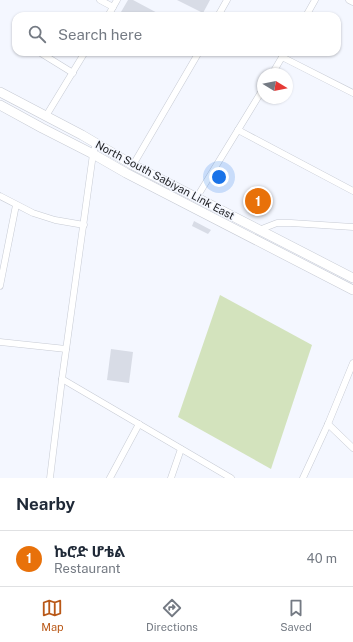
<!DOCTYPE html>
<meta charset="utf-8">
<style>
body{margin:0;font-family:"Public Sans","Noto Sans Ethiopic",sans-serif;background:#f6f6f7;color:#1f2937}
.compass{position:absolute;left:257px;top:68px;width:36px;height:36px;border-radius:50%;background:#fff;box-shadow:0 1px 3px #0004;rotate:100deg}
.you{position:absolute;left:219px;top:177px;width:14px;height:14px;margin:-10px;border:3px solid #fff;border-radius:50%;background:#1a73e8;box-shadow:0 0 0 6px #1a73e833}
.badge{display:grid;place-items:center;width:26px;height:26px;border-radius:50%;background:#b95817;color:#fff;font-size:13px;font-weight:700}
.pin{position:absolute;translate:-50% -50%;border:2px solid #fff;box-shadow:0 1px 4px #0006}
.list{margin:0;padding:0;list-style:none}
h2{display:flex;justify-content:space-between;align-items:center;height:52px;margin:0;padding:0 16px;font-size:17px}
h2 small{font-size:13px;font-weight:400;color:#747a83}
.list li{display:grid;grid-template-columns:26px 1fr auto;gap:12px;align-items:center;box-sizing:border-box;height:56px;padding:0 16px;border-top:1px solid #e0e1e3}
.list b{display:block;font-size:15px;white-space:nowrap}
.list p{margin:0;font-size:13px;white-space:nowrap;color:#747a83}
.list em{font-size:13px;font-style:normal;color:#747a83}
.icon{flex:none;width:22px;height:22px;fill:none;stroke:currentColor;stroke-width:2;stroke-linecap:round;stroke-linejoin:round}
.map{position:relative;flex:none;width:353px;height:478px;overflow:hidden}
.search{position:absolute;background:#fff;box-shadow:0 1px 3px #0004;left:12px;right:12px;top:12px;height:44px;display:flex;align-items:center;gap:10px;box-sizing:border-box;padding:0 14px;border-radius:12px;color:#747a83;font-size:15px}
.sheet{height:108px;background:#fff}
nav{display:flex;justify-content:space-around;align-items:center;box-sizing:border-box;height:56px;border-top:1px solid #e0e1e3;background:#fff;font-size:11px;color:#747a83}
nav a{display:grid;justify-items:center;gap:2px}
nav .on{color:#b95817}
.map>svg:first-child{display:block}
.green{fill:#d3e3bd}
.building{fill:#d8dce6}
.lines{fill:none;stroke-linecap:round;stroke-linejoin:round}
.minor-casing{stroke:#c7cbd4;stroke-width:7}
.secondary-casing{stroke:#c7cbd4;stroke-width:10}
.minor{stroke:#fff;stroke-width:6}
.secondary{stroke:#fff;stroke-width:9}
.labels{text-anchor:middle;stroke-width:3;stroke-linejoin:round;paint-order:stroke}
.street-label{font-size:11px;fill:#1d1e21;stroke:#f4f7ff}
</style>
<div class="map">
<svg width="353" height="478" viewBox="0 0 353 478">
<rect width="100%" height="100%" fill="#f4f7ff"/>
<polygon class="green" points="220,295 312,345 271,469 178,417"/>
<g class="building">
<polygon points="128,0 133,0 163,16 128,16 121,12"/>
<polygon points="177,0 210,0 203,13"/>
<polygon points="194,221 211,230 208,234 192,226"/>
<polygon points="111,349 133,352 129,383 107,380"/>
</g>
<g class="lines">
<g class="minor-casing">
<g id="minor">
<polyline points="100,0 113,7"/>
<polyline points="349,0 353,2"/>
<polyline points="108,16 117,0"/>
<polyline points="218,16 227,0"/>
<polyline points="306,16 315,0"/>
<polyline points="39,52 73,73"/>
<polyline points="282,57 353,93"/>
<polyline points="272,74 285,52"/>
<polyline points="46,116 85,52"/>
<polyline points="238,130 353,191"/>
<polyline points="133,165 199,52"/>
<polyline points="0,196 33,213 55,220 84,225"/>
<polyline points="197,197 263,89"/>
<polyline points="259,230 277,223 291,223 353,227"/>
<polyline points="0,286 16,205"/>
<polyline points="0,342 66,349"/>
<polyline points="62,379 231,478"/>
<polyline points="328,424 353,448"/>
<polyline points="50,478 62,379 93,154 96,144"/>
<polyline points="110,478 139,424"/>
<polyline points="171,478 181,449"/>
<polyline points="303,478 328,424 353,363"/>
</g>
</g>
<g class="secondary-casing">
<g id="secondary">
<polyline points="0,92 82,135 133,165 353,278"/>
<polyline points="0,105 42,128 93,154 126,173 353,290"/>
</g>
</g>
<use href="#minor" class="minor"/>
<use href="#secondary" class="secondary"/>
</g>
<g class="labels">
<g class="street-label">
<text transform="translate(165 180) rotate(28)" y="4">North South Sabiyan Link East</text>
</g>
</g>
</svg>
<svg class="compass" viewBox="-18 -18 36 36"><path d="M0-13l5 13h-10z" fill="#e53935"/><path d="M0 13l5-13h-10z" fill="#747a83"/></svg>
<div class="you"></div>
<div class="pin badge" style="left:258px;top:201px;background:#e8710a">1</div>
<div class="search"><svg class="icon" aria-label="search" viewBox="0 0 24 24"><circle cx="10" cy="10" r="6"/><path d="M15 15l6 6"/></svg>Search here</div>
</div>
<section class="sheet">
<h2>Nearby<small></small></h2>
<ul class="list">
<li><span class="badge" style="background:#e8710a">1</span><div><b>ኬሮድ ሆቴል</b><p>Restaurant</p></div><em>40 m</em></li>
</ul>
</section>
<nav>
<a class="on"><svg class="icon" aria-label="map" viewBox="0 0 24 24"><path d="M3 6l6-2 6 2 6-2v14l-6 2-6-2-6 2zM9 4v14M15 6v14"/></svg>Map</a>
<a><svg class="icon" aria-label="directions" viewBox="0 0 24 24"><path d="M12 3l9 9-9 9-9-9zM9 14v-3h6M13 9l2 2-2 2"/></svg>Directions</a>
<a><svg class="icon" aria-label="saved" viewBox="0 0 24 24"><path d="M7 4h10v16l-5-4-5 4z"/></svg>Saved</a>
</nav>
